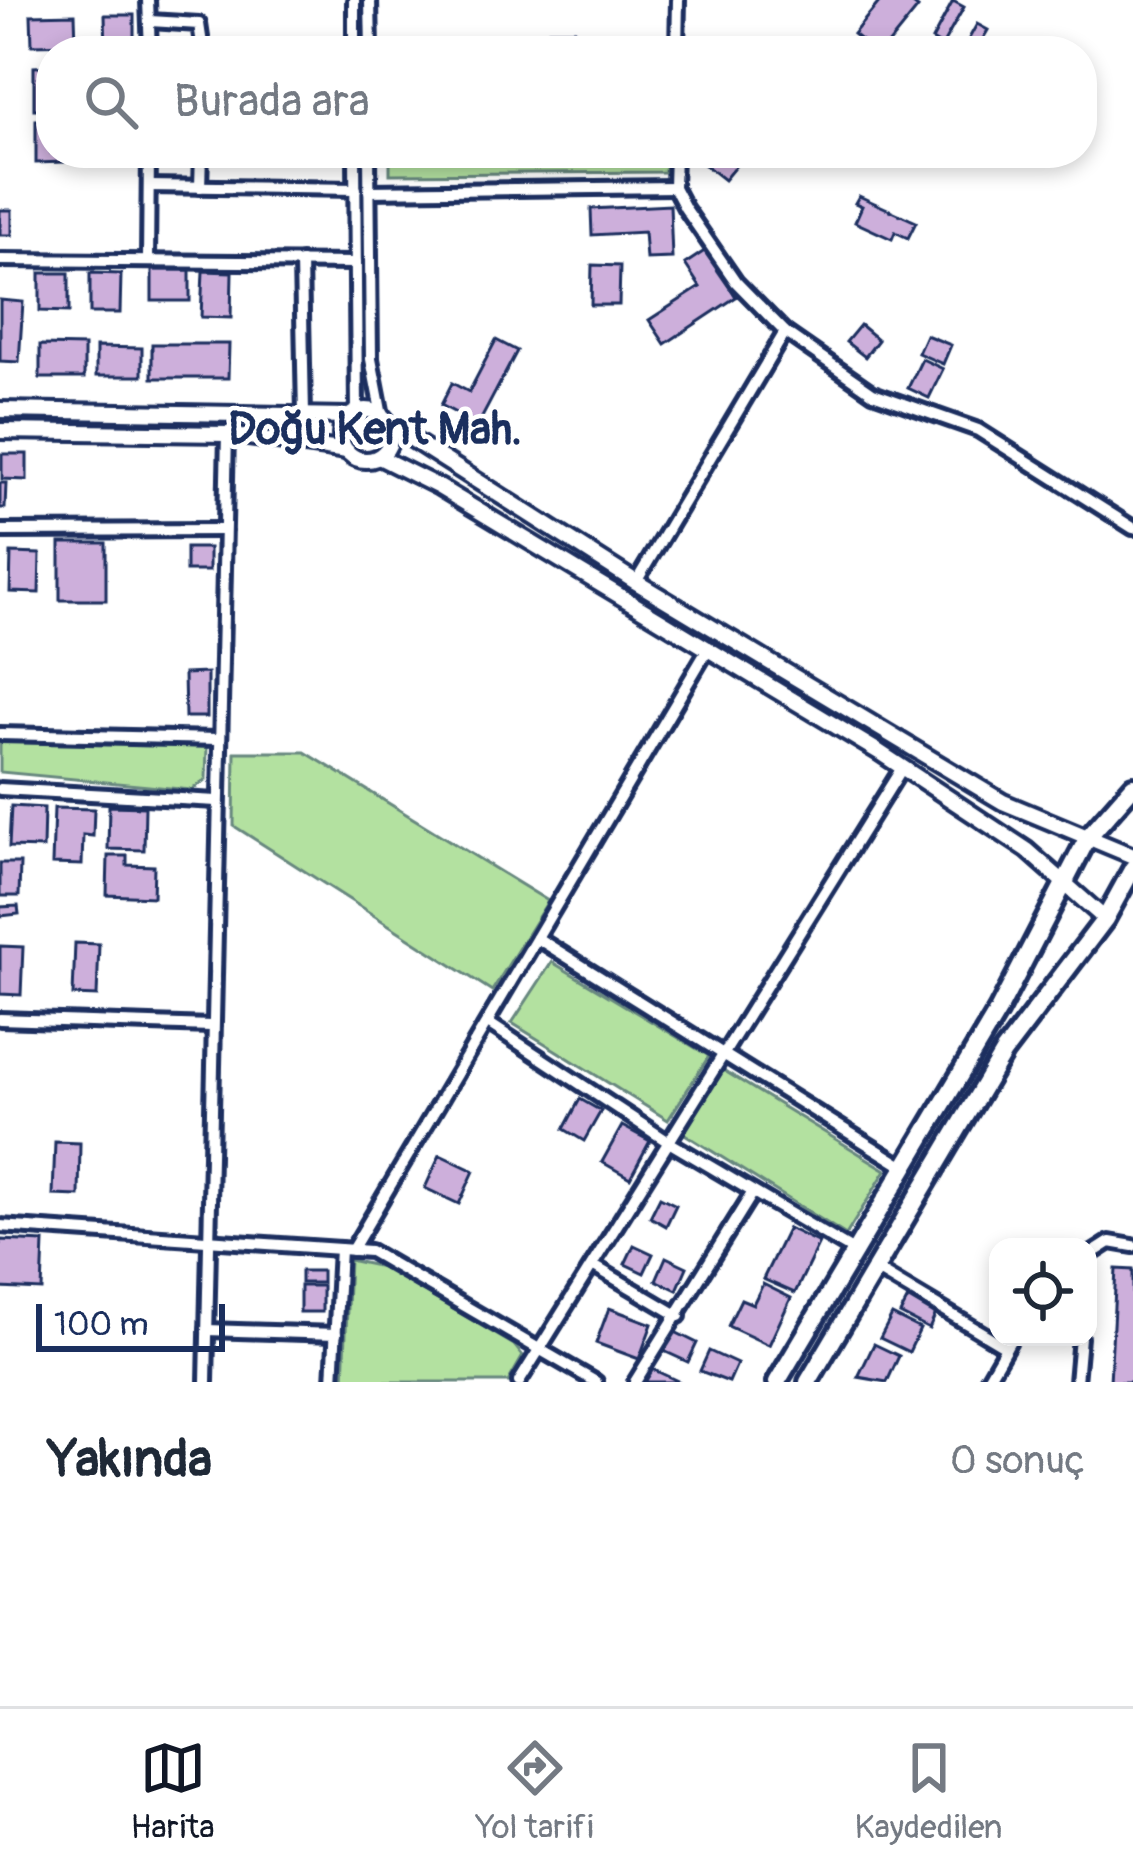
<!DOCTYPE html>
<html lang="tr">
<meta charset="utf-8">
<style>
body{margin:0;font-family:Pangolin,sans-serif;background:#f2f2f3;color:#1f2937}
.controls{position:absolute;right:36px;bottom:36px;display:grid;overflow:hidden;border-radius:24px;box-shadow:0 6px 18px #0003}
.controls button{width:108px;height:108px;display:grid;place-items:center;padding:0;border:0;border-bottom:3px solid #e0e1e3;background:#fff;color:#1f2937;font:60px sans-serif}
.scale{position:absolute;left:36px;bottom:30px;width:189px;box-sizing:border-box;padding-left:12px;border:6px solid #1b2f5e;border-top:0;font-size:33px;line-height:42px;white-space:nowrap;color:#1b2f5e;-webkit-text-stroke:9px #fff;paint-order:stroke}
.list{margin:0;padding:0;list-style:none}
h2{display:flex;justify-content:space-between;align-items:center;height:156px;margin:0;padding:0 48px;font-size:51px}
h2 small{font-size:39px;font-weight:400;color:#747a83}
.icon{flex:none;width:66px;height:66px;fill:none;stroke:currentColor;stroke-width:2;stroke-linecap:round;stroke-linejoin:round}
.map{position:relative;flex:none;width:1133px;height:1382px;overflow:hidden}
.search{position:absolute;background:#fff;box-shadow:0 6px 18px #0003;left:36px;right:36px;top:36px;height:132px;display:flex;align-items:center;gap:30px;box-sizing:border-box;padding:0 42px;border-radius:48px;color:#747a83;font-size:45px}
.sheet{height:324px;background:#fff}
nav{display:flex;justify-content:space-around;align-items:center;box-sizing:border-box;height:168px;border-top:3px solid #e0e1e3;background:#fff;font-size:33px;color:#747a83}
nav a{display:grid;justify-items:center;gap:6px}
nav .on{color:#111827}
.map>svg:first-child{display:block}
.green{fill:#b3e1a0;stroke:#67887f;stroke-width:3}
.building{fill:#cdafdb;stroke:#1b2f5e;stroke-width:3}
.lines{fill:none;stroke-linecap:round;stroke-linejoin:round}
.minor-casing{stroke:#1b2f5e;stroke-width:20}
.tertiary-casing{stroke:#1b2f5e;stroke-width:22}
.secondary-casing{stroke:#1b2f5e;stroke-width:26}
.minor{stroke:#fff;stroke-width:10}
.tertiary{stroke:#fff;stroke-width:14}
.secondary{stroke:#fff;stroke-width:16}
.labels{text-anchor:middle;stroke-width:9;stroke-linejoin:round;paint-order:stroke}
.district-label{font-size:45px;font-weight:bold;fill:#1b2f5e;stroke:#fff}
</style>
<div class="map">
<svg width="1133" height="1382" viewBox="0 0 1133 1382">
<rect width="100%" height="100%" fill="#fff"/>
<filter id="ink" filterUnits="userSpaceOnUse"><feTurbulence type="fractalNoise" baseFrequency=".00833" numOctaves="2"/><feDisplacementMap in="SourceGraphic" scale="24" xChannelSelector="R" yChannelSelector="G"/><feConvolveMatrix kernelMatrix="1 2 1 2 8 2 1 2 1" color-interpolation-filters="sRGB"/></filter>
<g filter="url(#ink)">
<g class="green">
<polygon points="390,153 665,153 665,172 390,174"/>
<polygon points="0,739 207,747 206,780 191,790 0,772"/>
<polygon points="235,752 305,752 548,901 492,991 234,826"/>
<polygon points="552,962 709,1056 668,1120 512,1023"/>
<polygon points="723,1070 886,1170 846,1235 680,1131"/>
<polygon points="349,1260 382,1267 514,1345 523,1356 508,1382 344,1382"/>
</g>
<g class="building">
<polygon points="881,0 908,0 918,8 883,51 874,51 853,34"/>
<polygon points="953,1 964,7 942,46 932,40"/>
<polygon points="75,14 76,44 32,45 31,15"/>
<polygon points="105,15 134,15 134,51 106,51"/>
<polygon points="977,24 988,30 976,51 962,51"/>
<rect x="549" y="30" width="25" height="21"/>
<polygon points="51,66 51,109 34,109 34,67"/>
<polygon points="36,120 51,120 51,153 64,153 64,162 36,163"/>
<rect x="107" y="153" width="32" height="11"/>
<polygon points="707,153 725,153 738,163 724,180 700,161"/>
<polygon points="859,196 916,222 908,238 895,232 892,239 855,222 862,206 855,203"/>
<polygon points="670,205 672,258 646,259 644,232 592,235 591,209"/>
<rect x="0" y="210" width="12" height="25"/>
<polygon points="706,250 736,297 665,344 649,320 700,287 685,264"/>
<polygon points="592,265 620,266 619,305 591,305"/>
<rect x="152" y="270" width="38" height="31"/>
<polygon points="203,271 232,272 231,318 201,317"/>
<polygon points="40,273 69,273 69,312 40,311"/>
<polygon points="90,273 121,274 120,313 90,313"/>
<polygon points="0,300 23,302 19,362 0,361"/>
<polygon points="860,325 878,340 865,357 846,342"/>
<polygon points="926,335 951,345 943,364 918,353"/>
<polygon points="496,340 517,351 478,425 441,405 452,383 469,392"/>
<polygon points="152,344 229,344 228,378 152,378"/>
<polygon points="40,345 84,346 84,378 40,378"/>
<polygon points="96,347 142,348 142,376 96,376"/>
<polygon points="922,359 943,369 929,398 908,388"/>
<polygon points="2,454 27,454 27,480 2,479"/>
<polygon points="0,483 6,483 5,508 0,508"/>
<rect x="60" y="543" width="46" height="57"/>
<rect x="186" y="548" width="23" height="23"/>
<polygon points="11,553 40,554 39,593 10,592"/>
<polygon points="207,673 207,717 185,717 184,674"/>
<polygon points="11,806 44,808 43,848 9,847"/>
<polygon points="109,806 145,807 144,850 108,849"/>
<polygon points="54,808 94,809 93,836 83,835 82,865 52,864"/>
<polygon points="108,856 127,856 127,865 154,866 153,897 107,895"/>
<polygon points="0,863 20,863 19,896 0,896"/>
<polygon points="18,906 19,914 0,916 0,907"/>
<polygon points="75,943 99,944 97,996 73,995"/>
<polygon points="0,946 23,947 21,995 0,994"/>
<polygon points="580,1099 601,1111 584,1141 564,1129"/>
<polygon points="622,1126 650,1141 630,1178 602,1162"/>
<polygon points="55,1142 80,1143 79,1196 53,1195"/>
<polygon points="440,1155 474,1171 459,1204 425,1188"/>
<polygon points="660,1197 676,1205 666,1226 650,1217"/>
<polygon points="788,1228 819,1243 795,1293 763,1279"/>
<polygon points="0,1240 44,1242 42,1290 0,1288"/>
<polygon points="634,1245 653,1254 644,1273 625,1264"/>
<polygon points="666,1257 687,1267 677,1290 656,1280"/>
<polygon points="1116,1269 1133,1270 1133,1382 1110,1382"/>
<rect x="301" y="1271" width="21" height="12"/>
<polygon points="763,1284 791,1298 769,1345 728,1326 741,1299 753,1304"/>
<rect x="300" y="1286" width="22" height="26"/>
<polygon points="910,1295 938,1309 929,1329 900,1314"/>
<polygon points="609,1308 652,1324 639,1359 596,1343"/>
<polygon points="892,1315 920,1329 909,1352 880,1338"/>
<polygon points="673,1331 697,1343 688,1362 664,1351"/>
<polygon points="874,1344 899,1356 887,1382 858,1377"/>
<polygon points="709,1351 737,1364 729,1382 700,1371"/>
<polygon points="652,1369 680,1382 645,1382"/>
</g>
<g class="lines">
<g class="minor-casing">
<g id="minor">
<polyline points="148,0 150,51"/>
<polyline points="354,0 354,51"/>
<polyline points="370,0 371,51"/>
<polyline points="150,21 199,24 203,51"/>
<polyline points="677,51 678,0"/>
<polyline points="355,153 357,412"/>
<polyline points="369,153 371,359 382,416"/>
<polyline points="675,153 674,187 685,208 736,282 785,332 873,393 978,430 1133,528"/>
<polyline points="149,186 356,189"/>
<polyline points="200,187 201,153"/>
<polyline points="369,191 674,187"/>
<polyline points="0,260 356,263"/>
<polyline points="148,260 149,153"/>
<polyline points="301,262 304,416"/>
<polyline points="0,531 224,530"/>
<polyline points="636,582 785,332"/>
<polyline points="0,734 218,739"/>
<polyline points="0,789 217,801"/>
<polyline points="537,938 906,1168"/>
<polyline points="0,1019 211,1026"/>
<polyline points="488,1023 667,1141 857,1253"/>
<polyline points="0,1226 370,1251 596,1382"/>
<polyline points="352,1250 709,647"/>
<polyline points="1088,1256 1110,1242 1133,1246"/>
<polyline points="594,1266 679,1316"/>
<polyline points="875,1269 1006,1347"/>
<polyline points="207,1330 336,1334"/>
<polyline points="206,1382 227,434"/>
<polyline points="333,1382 340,1249"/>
<polyline points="519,1382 902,768"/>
<polyline points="635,1382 753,1192"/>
<polyline points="986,1382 1012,1337"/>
<polyline points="1076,1382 1080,1337"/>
</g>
</g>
<g class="tertiary-casing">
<g id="tertiary">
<polyline points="0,410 350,416"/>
<circle cx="366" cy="435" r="25"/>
<polyline points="388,424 636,582 1003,802 1133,856"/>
<polyline points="0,431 227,434 347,451"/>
<polyline points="379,457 439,487 879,752 1027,850 1105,919"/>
</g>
</g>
<g class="secondary-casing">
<g id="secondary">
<polyline points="777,1382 998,1011 1088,837 1133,786"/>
<polyline points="808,1382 1003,1053 1105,919 1133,868"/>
</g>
</g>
<use href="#minor" class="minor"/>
<use href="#tertiary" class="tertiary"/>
<use href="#secondary" class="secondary"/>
</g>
</g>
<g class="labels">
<g class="district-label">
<text x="375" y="444">Doğu Kent Mah.</text>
</g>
</g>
</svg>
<div class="controls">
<button><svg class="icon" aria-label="locate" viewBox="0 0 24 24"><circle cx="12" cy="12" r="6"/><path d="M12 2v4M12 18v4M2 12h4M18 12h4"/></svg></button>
</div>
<div class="scale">100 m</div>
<div class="search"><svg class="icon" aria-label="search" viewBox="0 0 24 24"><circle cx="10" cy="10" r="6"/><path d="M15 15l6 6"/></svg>Burada ara</div>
</div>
<section class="sheet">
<h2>Yakında<small>0 sonuç</small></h2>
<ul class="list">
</ul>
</section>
<nav>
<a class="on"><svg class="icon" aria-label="map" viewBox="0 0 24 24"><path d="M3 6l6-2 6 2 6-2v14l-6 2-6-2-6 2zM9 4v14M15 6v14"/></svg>Harita</a>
<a><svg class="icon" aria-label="directions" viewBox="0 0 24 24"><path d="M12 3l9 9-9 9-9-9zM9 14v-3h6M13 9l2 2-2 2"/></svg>Yol tarifi</a>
<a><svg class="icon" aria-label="saved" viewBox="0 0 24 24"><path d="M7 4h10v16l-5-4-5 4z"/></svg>Kaydedilen</a>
</nav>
